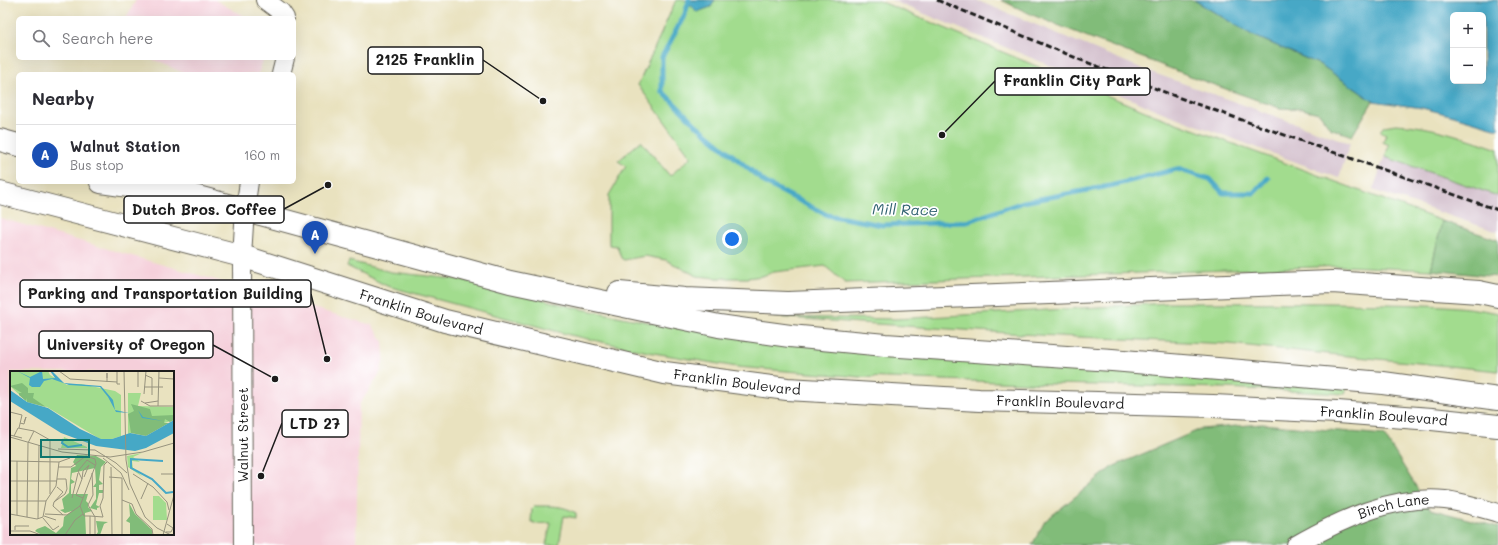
<!DOCTYPE html>
<meta charset="utf-8">
<style>
body{margin:0;font-family:Mali,sans-serif;background:#f7f7f7;color:#2b2b33}
.controls{position:absolute;right:12px;top:12px;display:grid;overflow:hidden;border-radius:6px;box-shadow:0 4px 16px #0002}
.controls button{width:36px;height:36px;display:grid;place-items:center;padding:0;border:0;border-bottom:1px solid #e1e1e2;background:#fff;color:#2b2b33;font:20px sans-serif}
.you{position:absolute;left:732px;top:239px;width:14px;height:14px;margin:-10px;border:3px solid #fff;border-radius:50%;background:#1a73e8;box-shadow:0 0 0 6px #1a73e833}
.badge{display:grid;place-items:center;width:26px;height:26px;border-radius:50%;background:#0b8043;color:#fff;font-size:13px;font-weight:700}
.pin{position:absolute;translate:-50% -33px;filter:drop-shadow(0 1px 2px #0008)}
.pin::after{content:'';position:absolute;top:21px;width:14px;height:12px;background:inherit;clip-path:polygon(0 0,100% 0,50% 100%)}
.list{margin:0;padding:0;list-style:none}
h2{display:flex;justify-content:space-between;align-items:center;height:52px;margin:0;padding:0 16px;font-size:17px}
h2 small{font-size:13px;font-weight:400;color:#7c7c81}
.list li{display:grid;grid-template-columns:26px 1fr auto;gap:12px;align-items:center;box-sizing:border-box;height:60px;padding:0 16px;border-top:1px solid #e1e1e2}
.list b{display:block;font-size:15px;white-space:nowrap}
.list p{margin:0;font-size:13px;white-space:nowrap;color:#7c7c81}
.list em{font-size:13px;font-style:normal;color:#7c7c81}
.icon{flex:none;width:22px;height:22px;fill:none;stroke:currentColor;stroke-width:2;stroke-linecap:round;stroke-linejoin:round}
.map{position:relative;flex:none;width:1498px;height:545px;overflow:hidden}
.search{position:absolute;background:#fff;box-shadow:0 4px 16px #0002;left:16px;top:16px;width:280px;height:44px;display:flex;align-items:center;gap:10px;box-sizing:border-box;padding:0 14px;border-radius:6px;color:#7c7c81;font-size:15px}
.panel{position:absolute;background:#fff;box-shadow:0 4px 16px #0002;left:16px;top:72px;width:280px;height:112px;border-radius:6px}
.map>svg:first-child{display:block}
.built{fill:#f5cfda;fill-rule:evenodd}
.industrial{fill:#d1bdcb}
.green{fill:#a2dc8e;stroke:#5f7c55}
.forest{fill:#81bc79;stroke:#4e6c4a}
.water{fill:#46a8c6;stroke:#316271;fill-rule:evenodd}
.lines{fill:none;stroke-linecap:round;stroke-linejoin:round}
.stream{stroke:#46a8c6;stroke-width:5}
.minor-casing{stroke:#646155;stroke-width:20}
.major-casing{stroke:#646155;stroke-width:24}
.minor{stroke:#fff;stroke-width:18}
.major{stroke:#fff;stroke-width:22}
.rail{stroke:#1c1c1c;stroke-width:3;stroke-dasharray:6 3;stroke-linecap:butt}
.labels{text-anchor:middle;stroke-width:3.5;stroke-linejoin:round;paint-order:stroke}
.street-label{font-size:14px;fill:#1c1c1c;stroke:#fff}
.water-label{font-size:15px;font-style:italic;fill:#316271;stroke:#fff}
.inset-river{fill:none;stroke:#46a8c6;stroke-width:2}
.inset-road{fill:none;stroke:#97937e;stroke-width:1}
.view{fill:#0f766e;fill-opacity:0.15;stroke:#0f766e;stroke-width:2}
.inset-edge{fill:none;stroke:#1c1c1c;stroke-width:2}
.leader{fill:none;stroke:#1c1c1c;stroke-width:1.5}
.callout-dot{fill:#1c1c1c;stroke:#fff;stroke-width:1.5}
.callout{fill:#fff;stroke:#1c1c1c;stroke-width:1.5}
.callout-label{font-size:15px;text-anchor:middle;font-weight:bold;fill:#1c1c1c}
</style>
<div class="map">
<svg width="1498" height="545" viewBox="0 0 1498 545">
<rect width="100%" height="100%" fill="#fff"/>
<filter id="ink" filterUnits="userSpaceOnUse"><feTurbulence type="fractalNoise" baseFrequency=".025" numOctaves="2"/><feDisplacementMap in="SourceGraphic" scale="8" xChannelSelector="R" yChannelSelector="G"/><feConvolveMatrix kernelMatrix="1 2 1 2 8 2 1 2 1" color-interpolation-filters="sRGB"/></filter>
<filter id="wash" filterUnits="userSpaceOnUse"><feTurbulence type="fractalNoise" baseFrequency=".012" numOctaves="4" result="noise"/><feDisplacementMap in="SourceGraphic" scale="16" xChannelSelector="R" yChannelSelector="G"/><feGaussianBlur stdDeviation="0.9" result="paint"/><feColorMatrix in="noise" values="0 0 0 0 0 0 0 0 0 0 0 0 0 0 0 0 0 1.4 0 .05"/><feComposite in="paint" operator="in"/></filter>
<g filter="url(#wash)">
<rect width="100%" height="100%" fill="#e9e2bf"/>
<g class="built">
<polygon points="136,0 215,0 247,18 126,18"/>
<polygon points="150,58 264,58 258,74 186,74"/>
<path d="M0,218L372,325L383,341L384,357L380,373L359,405L356,545H0ZM11,372H173V534H11Z"/>
</g>
<g class="industrial">
<polygon points="891,0 976,0 1148,71 1350,143 1339,178 1167,114"/>
<polygon points="1385,155 1498,196 1498,232 1373,190"/>
</g>
<g class="green">
<polygon points="676,0 877,0 1152,114 1442,221 1431,270 1345,266 845,283 825,266 774,272 762,276 747,278 717,278 697,276 666,260 645,256 624,260 621,258 617,246 609,245 609,195 626,166 618,161 641,141 670,176 691,157 638,85"/>
<path d="M1396,124C1432,126 1464,137 1498,149V196L1385,157L1389,145L1383,142L1386,134L1380,131L1384,126Z"/>
<polygon points="349,261 391,272 463,280 511,291 576,308 658,324 1347,386 1345,394 1225,388 1053,384 861,377 737,367 648,352 570,335 387,286 347,266"/>
<path d="M1168,303C1241,303 1313,302 1386,304C1423,305 1462,305 1498,313V371L1229,344L1037,335L774,317L895,319Z"/>
<path d="M535,506C550,506 563,505 576,513V518L564,516L559,545H546L551,523L534,524V522H531L532,509Z"/>
</g>
<g class="forest">
<polygon points="1001,0 1194,0 1252,35 1321,65 1373,101 1352,136 1330,128 1319,113 1302,109 1280,108 1206,82 1093,39 1035,16"/>
<polygon points="1442,221 1498,240 1498,277 1431,270"/>
<polygon points="1262,424 1384,435 1430,509 1498,527 1498,545 1032,545 1045,521 1112,467 1201,429"/>
</g>
<g class="water">
<polygon points="686,0 715,0 711,7 697,12"/>
<path d="M1194,0H1498V129L1450,115L1422,108L1373,101L1321,65L1252,35ZM1453,15H1483V81H1453Z"/>
</g>
<g class="lines">
<polyline class="stream" points="689,0 685,14 662,57 662,91 696,125 767,184 827,215 882,225 966,222 1023,202 1110,186 1177,169 1210,179 1223,193 1254,193 1268,178"/>
</g>
</g>
<g filter="url(#ink)">
<g class="lines">
<g class="minor-casing">
<g id="minor">
<polyline points="265,0 281,12 285,18"/>
<polyline points="281,74 285,58"/>
<polyline points="243,545 242,256 245,209 249,182"/>
<path id="s1" d="M1296,545C1340,520 1392,495 1445,500C1463,502 1481,508 1498,513"/>
</g>
</g>
<g class="major-casing">
<g id="major">
<polyline points="0,140 18,145"/>
<polyline points="101,182 157,190"/>
<polyline points="143,182 510,282 719,326 790,336 885,345 1112,360 1383,383 1498,399"/>
<path id="s2" d="M0,193L242,256L445,321L665,373L787,389L979,400L1213,406L1337,412L1432,419L1498,426"/>
<polyline points="619,293 685,299 788,303 1332,282 1479,292 1498,296"/>
</g>
</g>
<use href="#minor" class="minor"/>
<use href="#major" class="major"/>
<polyline class="rail" points="937,0 1081,60 1188,101 1498,210"/>
</g>
</g>
<g class="labels">
<g class="street-label">
<text dy="5" stroke="none"><textPath href="#s2" startOffset="438">Franklin Boulevard</textPath></text>
<text dy="5" stroke="none"><textPath href="#s2" startOffset="762">Franklin Boulevard</textPath></text>
<text dy="5" stroke="none"><textPath href="#s2" startOffset="1086">Franklin Boulevard</textPath></text>
<text dy="5" stroke="none"><textPath href="#s2" startOffset="1410">Franklin Boulevard</textPath></text>
<text transform="translate(243 435) rotate(-90)" y="5">Walnut Street</text>
<text dy="5" stroke="none"><textPath href="#s1" startOffset="106">Birch Lane</textPath></text>
</g>
<g class="water-label">
<text transform="translate(905 210) rotate(1)" y="5">Mill Race</text>
</g>
</g>
<g transform="translate(10 371)">
<rect width="164" height="164" fill="#e9e2bf"/>
<path d="M0,0H38L40,4L57,14L71,13L105,20L111,24V65L102,68H90L37,36L17,31L0,15ZM118,22H131L128,35L164,36V49L118,63ZM54,66L77,76V77H51ZM132,82L123,86L130,91L122,90L123,97L133,106L118,96L117,85ZM143,125H149L156,132L157,149H143Z" fill="#a2dc8e"/>
<path d="M12,12L18,17V22H24L23,27L36,36L17,31V27L16,30L9,24V22H12L0,15ZM121,33L140,38L142,45L164,44V49L160,51L155,48L154,52H159L136,65L121,62L118,43L124,40ZM67,84L86,85L96,91L91,96L89,109L93,113L89,114V119H93V122H89L86,134L90,136L87,137V139L80,137L86,128V116H83L86,112L85,97L62,102L61,108L65,111L61,113V123H78L76,130L78,132V136L82,140L75,142L76,164H20L30,163L25,160L27,158L35,155L46,162L53,155L54,146L62,140L55,142L50,139L54,138L52,128L59,122L61,97L66,95L63,91ZM119,132L125,143L142,159V164H120V152L116,150L120,145ZM86,150L98,151L94,153L90,164H86L88,161Z" fill="#81bc79"/>
<path d="M7,0L20,6L32,0L33,8L45,7L40,0H42L54,12L91,15L103,29L105,39L119,42L128,39L133,46L153,50L132,47L128,39L119,42L106,41L98,26L90,16L59,14L42,8L34,10L30,16H22L19,14L20,7ZM0,19L17,31L38,37L70,58L91,68H102L120,62L136,65L164,49V62L136,77L125,80L86,75L51,62L0,30Z" fill="#46a8c6"/>
<path class="inset-river" d="M53,68L52,72L58,76L72,74M153,90L121,88V97L142,108L156,122L163,121"/>
<path class="inset-road" d="M49,0L60,8L107,11M107,0V13H110M114,0L116,89L120,113L135,146L147,157L161,164M164,0V35M135,4L142,7V24M149,7L164,8M97,11V2V7M128,16V0M134,16H153M134,23L136,0M131,30L140,35H164M135,32L148,30M148,35L149,0M0,41L12,44L9,57M10,52L14,53L16,46L14,51M0,64L12,67M4,65L8,57L24,60L40,69V123M0,66L52,81L100,86L133,81L164,72M48,78L85,79L106,92M93,87L111,102L119,119M0,90L49,91L60,87M106,92L117,102M48,96H61L76,85L85,88L86,93L70,135M101,96L102,164M82,102L83,124L78,134L85,146M123,103L143,116L157,131L159,139M151,103H164M99,106L112,107V164M72,108L73,100L79,94L74,106M0,110H47M47,116L53,121L44,131L55,123L57,118L56,108H47M62,127L68,102M73,127L66,124L72,108L68,100L77,89L85,94M131,128L138,112M112,129L122,133L126,143L142,158L143,164M0,130H36M44,131L43,135L53,144M70,135L74,145H80V164M0,143L27,148L33,146L36,130L46,115L49,91M35,143L57,144L70,135M7,144V90M34,145L46,149M80,145L93,146L90,135L93,127L94,94L97,91M17,146L18,72L24,60M33,147L43,159L49,155M28,148L29,74M5,159V155H19M0,160H20L31,164M156,161H161L163,157L157,153M55,164L65,149L73,143M85,164V146M153,164L164,124"/>
<path class="view" d="M31,69H79V86H31Z"/>
<rect width="164" height="164" class="inset-edge"/>
</g>
<path class="leader" d="M543 101L483 60M942 135L995 81M328 185L284 209M327 359L311 294M275 379L213 345M261 476L282 423"/>
<g class="callout-dot">
<circle cx="543" cy="101" r="4"/>
<circle cx="942" cy="135" r="4"/>
<circle cx="328" cy="185" r="4"/>
<circle cx="327" cy="359" r="4"/>
<circle cx="275" cy="379" r="4"/>
<circle cx="261" cy="476" r="4"/>
</g>
<g class="callout">
<rect x="368" y="47" width="115" height="27" rx="4"/>
<rect x="995" y="68" width="155" height="27" rx="4"/>
<rect x="124" y="196" width="160" height="27" rx="4"/>
<rect x="20" y="280" width="291" height="27" rx="4"/>
<rect x="39" y="331" width="174" height="27" rx="4"/>
<rect x="282" y="410" width="66" height="27" rx="4"/>
</g>
<g class="callout-label">
<text x="425" y="65">2125 Franklin</text>
<text x="1072" y="86">Franklin City Park</text>
<text x="204" y="215">Dutch Bros. Coffee</text>
<text x="165" y="299">Parking and Transportation Building</text>
<text x="126" y="350">University of Oregon</text>
<text x="315" y="429">LTD 27</text>
</g>
</svg>
<div class="controls">
<button>+</button>
<button>−</button>
</div>
<div class="you"></div>
<div class="pin badge" style="left:315px;top:254px;background:#1a4fb4">A</div>
<div class="search"><svg class="icon" aria-label="search" viewBox="0 0 24 24"><circle cx="10" cy="10" r="6"/><path d="M15 15l6 6"/></svg>Search here</div>
<section class="panel">
<h2>Nearby<small></small></h2>
<ul class="list">
<li><span class="badge" style="background:#1a4fb4">A</span><div><b>Walnut Station</b><p>Bus stop</p></div><em>160 m</em></li>
</ul>
</section>
</div>
